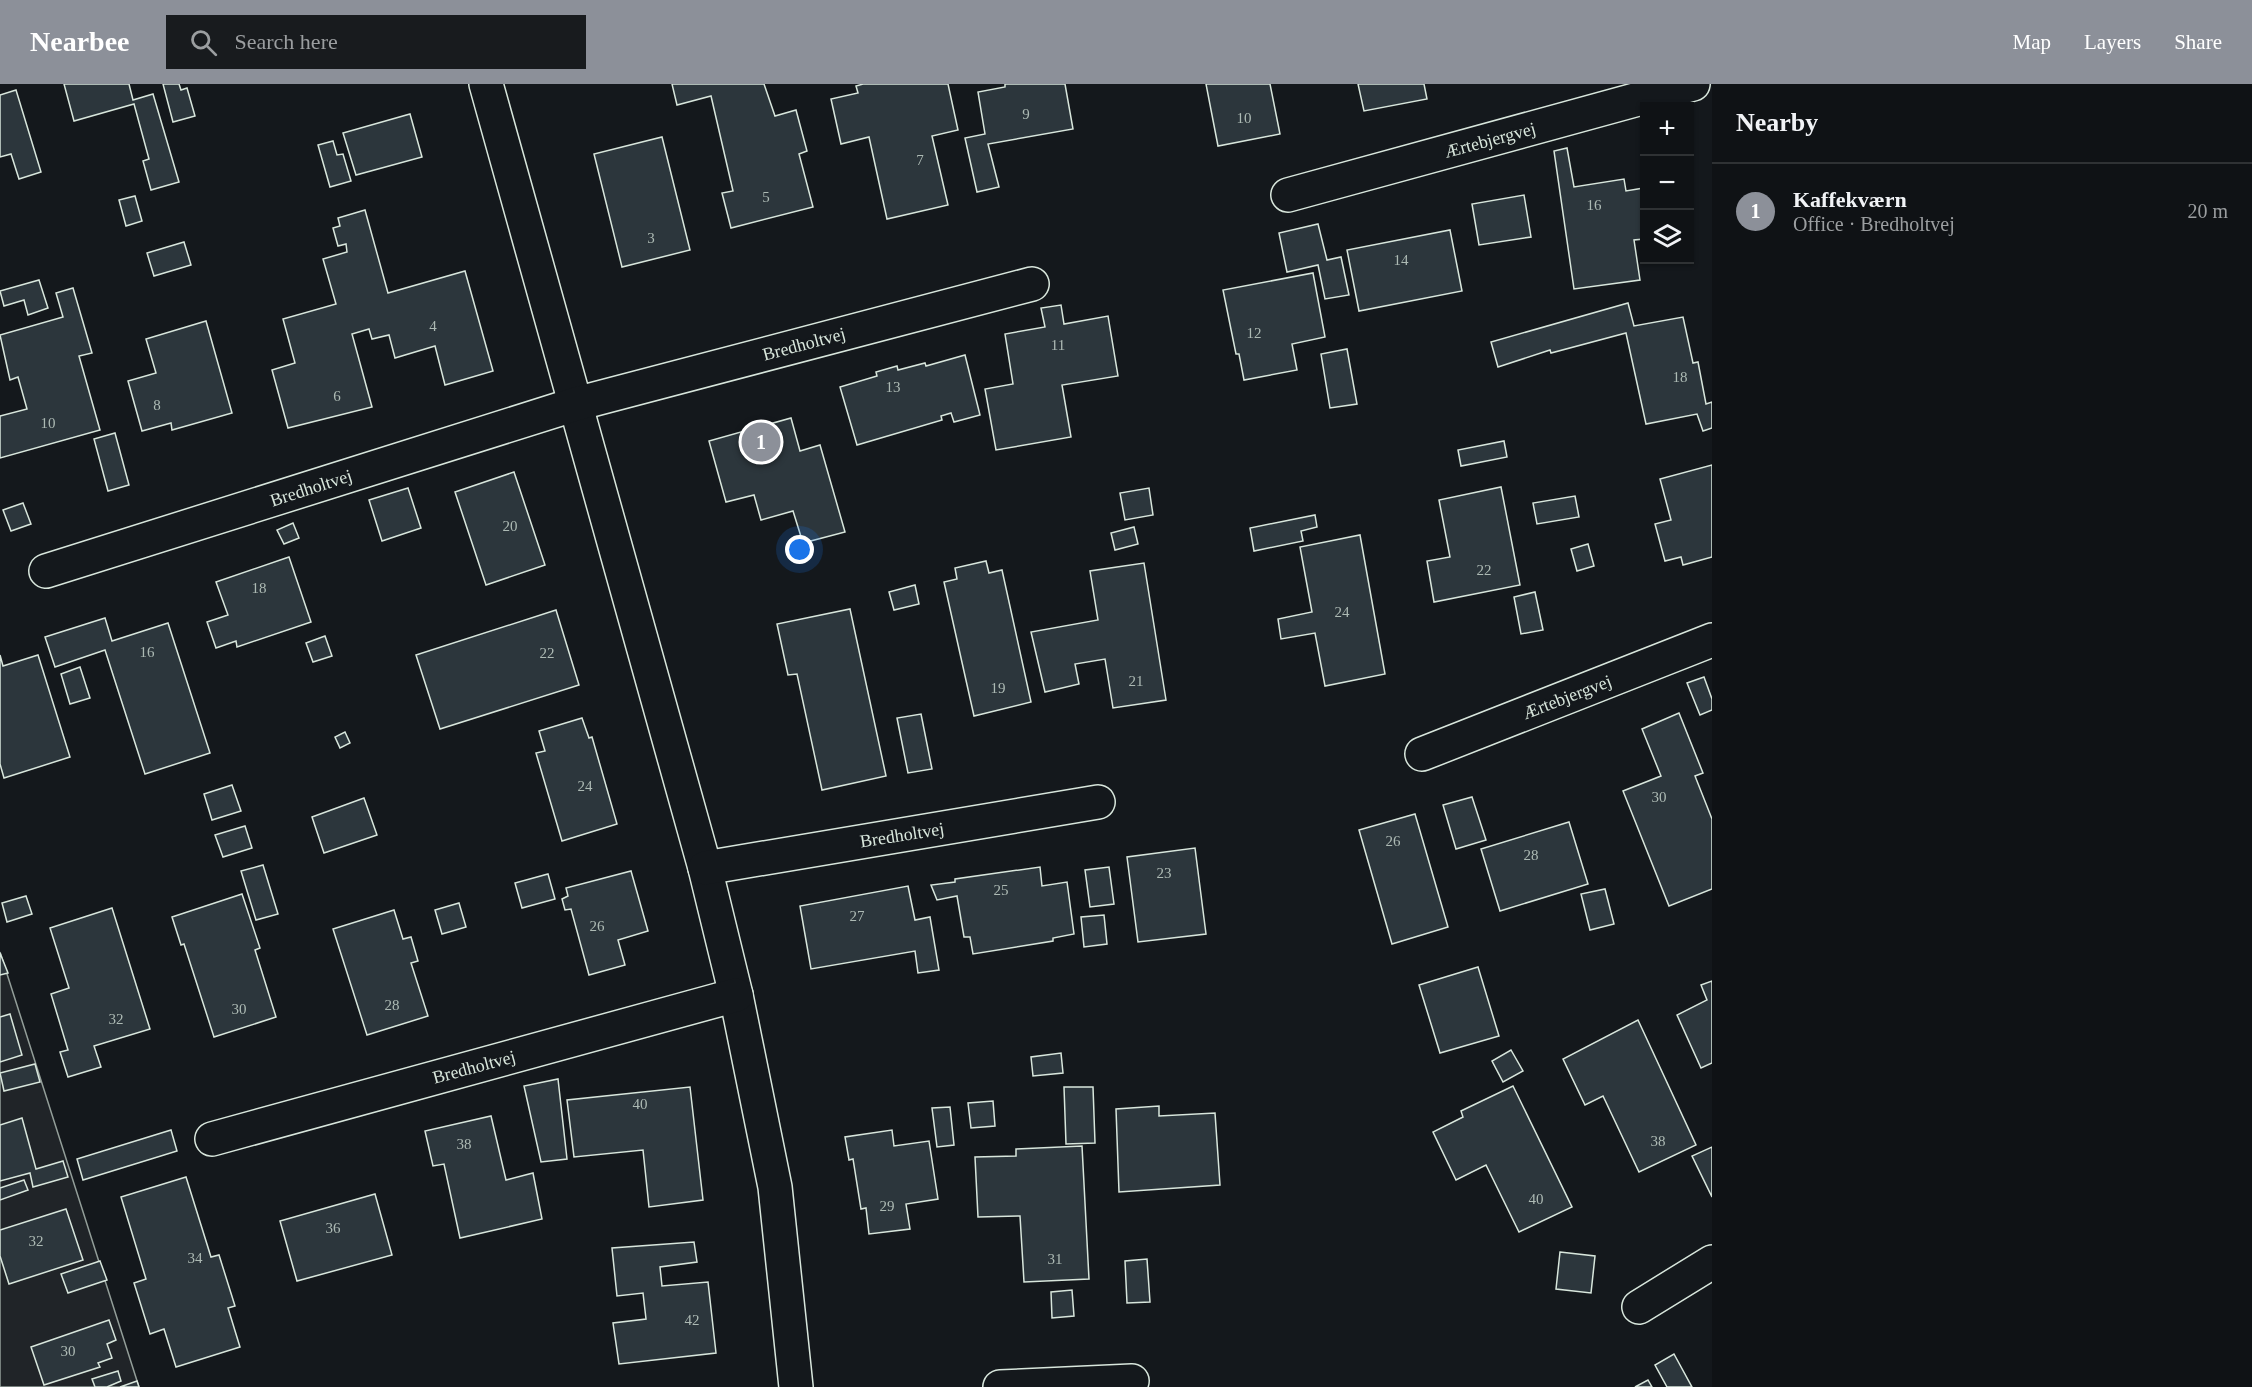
<!DOCTYPE html>
<meta charset="utf-8">
<style>
body{margin:0;font-family:Georgia,serif;background:#181b1e;color:#f1f3f6}
.controls{position:absolute;right:18px;top:18px;display:grid;overflow:hidden;border-radius:0px;box-shadow:0 2px 4px #0004}
.controls button{width:54px;height:54px;display:grid;place-items:center;padding:0;border:0;border-bottom:2px solid #2f3234;background:#0f1215;color:#f1f3f6;font:30px sans-serif}
.you{position:absolute;left:800px;top:466px;width:21px;height:21px;margin:-15px;border:4px solid #fff;border-radius:50%;background:#1a73e8;box-shadow:0 0 0 9px #1a73e833}
.badge{display:grid;place-items:center;width:39px;height:39px;border-radius:50%;background:#8c9099;color:#fff;font-size:20px;font-weight:700}
.pin{position:absolute;translate:-50% -50%;border:3px solid #fff;box-shadow:0 2px 6px #0006}
.list{margin:0;padding:0;list-style:none}
h2{display:flex;justify-content:space-between;align-items:center;height:78px;margin:0;padding:0 24px;font-size:26px}
h2 small{font-size:20px;font-weight:400;color:#9b9ea0}
.list li{display:grid;grid-template-columns:39px 1fr auto;gap:18px;align-items:center;box-sizing:border-box;height:96px;padding:0 24px;border-top:2px solid #2f3234}
.list b{display:block;font-size:22px;white-space:nowrap}
.list p{margin:0;font-size:20px;white-space:nowrap;color:#9b9ea0}
.list em{font-size:20px;font-style:normal;color:#9b9ea0}
.icon{flex:none;width:33px;height:33px;fill:none;stroke:currentColor;stroke-width:2;stroke-linecap:round;stroke-linejoin:round}
.map{position:relative;flex:none;width:1712px;height:1303px;overflow:hidden}
header{display:flex;align-items:center;gap:36px;box-sizing:border-box;height:84px;padding:0 30px;background:#8c9099;color:#fff}
header strong{font-size:28px}
nav{display:flex;gap:33px;margin-inline-start:auto;font-size:21px}
.search{width:420px;height:54px;background:#181b1e;display:flex;align-items:center;gap:15px;box-sizing:border-box;padding:0 21px;border-radius:0px;color:#9b9ea0;font-size:22px}
main{display:flex}
aside{flex:1;background:#0f1215}
.map>svg:first-child{display:block}
.green{fill:#202428;stroke:#939e99;stroke-width:1.5}
.building{fill:#2c363c;stroke:#d8e6dc;stroke-width:1.5}
.lines{fill:none;stroke-linecap:round;stroke-linejoin:round}
.street-casing{stroke:#d8e6dc;stroke-width:36}
.street{stroke:#14181c;stroke-width:33}
.labels{text-anchor:middle;stroke-width:4.5;stroke-linejoin:round;paint-order:stroke}
.number-label{font-size:15px;fill:#adbab4}
.street-label{font-size:18px;fill:#d8e6dc;stroke:#14181c}
</style>
<header>
<strong>Nearbee</strong>
<div class="search"><svg class="icon" aria-label="search" viewBox="0 0 24 24"><circle cx="10" cy="10" r="6"/><path d="M15 15l6 6"/></svg>Search here</div>
<nav><a>Map</a><a>Layers</a><a>Share</a></nav>
</header>
<main>
<div class="map">
<svg width="1712" height="1303" viewBox="0 0 1712 1303">
<rect width="100%" height="100%" fill="#14181c"/>
<polygon class="green" points="0,868 139,1303 0,1303"/>
<g class="building">
<polygon points="64,0 129,0 133,16 153,10 179,98 151,106 143,77 149,75 134,20 74,37"/>
<polygon points="163,0 179,0 181,6 187,4 195,32 173,38"/>
<polygon points="672,0 764,0 775,32 796,26 807,67 799,70 813,123 731,144 722,109 733,107 711,12 677,21"/>
<polygon points="863,0 948,0 958,46 932,52 948,121 887,135 869,53 841,60 831,15 858,9 856,2"/>
<polygon points="1005,0 1065,0 1073,45 988,60 999,103 977,108 965,54 985,50 978,8 1005,3"/>
<polygon points="1206,0 1270,0 1280,50 1218,62"/>
<polygon points="1358,0 1424,0 1427,15 1364,27"/>
<polygon points="16,6 41,88 19,95 11,70 0,73 0,11"/>
<polygon points="410,30 422,73 356,91 343,49"/>
<polygon points="662,53 690,166 622,183 594,70"/>
<polygon points="333,57 337,71 343,70 351,97 330,103 318,61"/>
<polygon points="1567,64 1574,103 1624,95 1626,107 1644,104 1644,155 1634,156 1640,196 1574,205 1554,67"/>
<polygon points="1524,111 1531,153 1479,161 1472,120"/>
<polygon points="135,112 142,137 126,142 119,116"/>
<polygon points="365,126 388,209 465,187 493,287 445,301 435,262 395,274 389,251 372,255 369,245 352,250 372,323 288,344 272,286 295,279 283,235 336,220 323,175 347,168 346,160 338,162 333,144 340,142 338,134"/>
<polygon points="1318,140 1327,176 1341,173 1349,211 1325,215 1318,181 1287,188 1279,149"/>
<polygon points="1450,146 1462,207 1359,227 1347,166"/>
<polygon points="184,158 191,181 154,192 147,169"/>
<polygon points="1313,189 1325,253 1292,260 1297,286 1244,296 1239,270 1236,270 1223,206"/>
<polygon points="39,196 48,224 28,231 24,216 4,222 0,207"/>
<polygon points="73,204 92,269 79,272 100,346 0,374 0,332 27,325 18,293 10,296 0,251 63,233 56,209"/>
<polygon points="1628,219 1634,242 1683,233 1693,279 1698,278 1706,320 1712,318 1712,344 1703,347 1697,330 1646,340 1626,249 1551,269 1550,266 1498,283 1491,258"/>
<polygon points="1061,221 1064,240 1108,232 1118,292 1062,301 1071,353 996,366 985,305 1013,300 1005,250 1045,243 1041,224"/>
<polygon points="206,237 232,329 172,346 171,339 142,347 128,297 156,289 146,255"/>
<polygon points="1347,265 1357,320 1330,324 1321,270"/>
<polygon points="965,271 980,331 954,338 951,329 941,332 942,336 857,361 840,303 877,292 876,288 897,282 898,286 925,279 926,282"/>
<polygon points="791,334 800,367 820,361 845,448 803,459 793,427 761,436 754,411 726,418 709,357"/>
<polygon points="115,349 129,401 108,407 94,355"/>
<polygon points="1504,357 1507,373 1461,382 1458,366"/>
<polygon points="1712,381 1712,473 1683,481 1681,473 1665,477 1655,440 1671,436 1660,395"/>
<polygon points="514,388 545,481 486,501 455,408"/>
<polygon points="1501,403 1520,501 1434,518 1427,477 1450,473 1439,416"/>
<polygon points="408,404 421,444 382,457 369,416"/>
<polygon points="1149,404 1153,431 1125,436 1120,409"/>
<polygon points="1575,412 1579,433 1537,440 1533,419"/>
<polygon points="23,419 31,440 11,447 3,426"/>
<polygon points="1315,431 1317,443 1301,447 1303,457 1254,467 1250,444"/>
<polygon points="293,439 299,454 284,460 277,446"/>
<polygon points="1134,443 1138,460 1115,466 1111,449"/>
<polygon points="1360,451 1385,590 1325,602 1315,549 1281,555 1278,535 1312,528 1300,463"/>
<polygon points="1588,460 1594,482 1577,487 1571,465"/>
<polygon points="289,473 311,538 237,563 236,557 216,564 207,538 228,531 216,498"/>
<polygon points="986,477 989,489 1002,486 1031,618 974,632 944,498 957,495 955,484"/>
<polygon points="1144,479 1166,616 1113,624 1105,575 1075,580 1079,600 1045,608 1031,548 1098,536 1090,487"/>
<polygon points="915,501 919,520 894,526 889,508"/>
<polygon points="1535,508 1543,546 1521,550 1514,513"/>
<polygon points="850,525 886,692 822,706 797,590 788,591 777,540"/>
<polygon points="556,526 579,601 440,645 416,571"/>
<polygon points="105,534 112,557 168,539 210,669 145,690 105,566 55,583 45,553"/>
<polygon points="325,552 332,572 313,578 306,559"/>
<polygon points="0,571 3,582 38,571 70,673 4,694 0,680"/>
<polygon points="80,583 90,614 70,620 61,590"/>
<polygon points="1704,593 1712,615 1712,626 1700,631 1687,599"/>
<polygon points="1679,629 1703,689 1695,692 1712,735 1712,805 1669,822 1623,707 1661,692 1642,645"/>
<polygon points="921,630 932,685 908,689 897,634"/>
<polygon points="582,634 589,654 592,653 617,740 562,757 536,669 545,667 539,647"/>
<polygon points="345,648 350,659 340,664 335,653"/>
<polygon points="232,701 241,727 212,736 204,710"/>
<polygon points="1472,713 1486,756 1456,765 1443,721"/>
<polygon points="364,714 377,751 324,769 312,733"/>
<polygon points="1415,730 1448,843 1392,860 1359,746"/>
<polygon points="1569,738 1588,800 1500,827 1481,765"/>
<polygon points="245,742 252,764 223,773 215,751"/>
<polygon points="1195,764 1206,850 1138,858 1127,773"/>
<polygon points="263,781 278,830 256,836 241,787"/>
<polygon points="1040,783 1042,802 1067,798 1074,850 1053,854 1053,857 973,870 970,853 964,853 957,812 937,816 931,801 955,798 955,795"/>
<polygon points="1109,783 1114,820 1090,823 1085,786"/>
<polygon points="631,787 648,847 618,856 625,881 589,891 571,825 565,826 562,815 568,812 566,804"/>
<polygon points="548,790 555,815 522,824 515,799"/>
<polygon points="908,802 915,836 930,833 939,886 918,889 915,867 811,885 800,822"/>
<polygon points="1605,805 1614,840 1590,846 1581,810"/>
<polygon points="242,810 260,864 255,866 276,933 214,953 184,860 181,861 172,833"/>
<polygon points="26,812 32,830 7,838 2,819"/>
<polygon points="459,819 466,843 442,850 435,826"/>
<polygon points="112,824 150,945 94,962 101,983 68,993 60,968 68,966 51,910 69,904 50,844"/>
<polygon points="394,826 403,855 411,853 418,877 411,879 428,932 367,951 333,845"/>
<polygon points="1104,831 1107,860 1084,863 1081,833"/>
<polygon points="0,869 8,889 0,891"/>
<polygon points="1478,883 1499,952 1440,969 1419,901"/>
<polygon points="1712,897 1712,979 1701,984 1677,931 1707,916 1701,901"/>
<polygon points="10,930 22,971 0,978 0,933"/>
<polygon points="1638,936 1696,1061 1639,1088 1603,1012 1585,1021 1563,975"/>
<polygon points="1511,966 1523,987 1503,998 1492,977"/>
<polygon points="1061,969 1063,989 1033,992 1031,973"/>
<polygon points="35,980 40,998 4,1007 0,989"/>
<polygon points="558,995 567,1075 541,1078 524,1002"/>
<polygon points="1513,1002 1572,1123 1519,1148 1486,1081 1456,1096 1433,1048 1463,1033 1461,1027"/>
<polygon points="690,1003 703,1116 649,1123 643,1066 574,1073 567,1016"/>
<polygon points="1064,1003 1093,1003 1095,1059 1066,1060"/>
<polygon points="993,1017 995,1042 971,1044 968,1019"/>
<polygon points="1159,1022 1159,1032 1215,1029 1220,1101 1119,1108 1116,1025"/>
<polygon points="950,1023 954,1061 937,1063 932,1024"/>
<polygon points="491,1032 506,1096 533,1089 542,1135 460,1154 444,1080 433,1082 425,1047"/>
<polygon points="22,1034 36,1085 63,1077 68,1093 33,1103 30,1089 0,1097 0,1041"/>
<polygon points="171,1046 177,1067 83,1096 77,1075"/>
<polygon points="892,1046 894,1062 929,1057 938,1115 906,1120 910,1145 869,1150 866,1124 861,1125 853,1075 849,1076 845,1053"/>
<polygon points="1082,1062 1089,1195 1024,1198 1020,1132 978,1133 975,1073 1016,1072 1016,1065"/>
<polygon points="1712,1063 1712,1113 1692,1072"/>
<polygon points="186,1093 211,1173 219,1171 235,1222 228,1224 240,1263 176,1283 164,1245 150,1250 134,1199 146,1195 121,1113"/>
<polygon points="24,1096 28,1106 0,1116 0,1104"/>
<polygon points="375,1110 392,1171 297,1197 280,1137"/>
<polygon points="66,1125 83,1176 9,1200 0,1172 0,1146"/>
<polygon points="694,1158 697,1178 660,1183 662,1202 708,1198 716,1269 619,1280 613,1239 646,1235 643,1209 617,1212 612,1164"/>
<polygon points="1560,1168 1595,1172 1591,1209 1556,1205"/>
<polygon points="1147,1175 1150,1218 1127,1219 1125,1177"/>
<polygon points="100,1177 107,1196 68,1209 61,1190"/>
<polygon points="1072,1206 1074,1232 1052,1234 1051,1208"/>
<polygon points="109,1236 116,1256 107,1260 112,1274 98,1279 100,1283 44,1301 31,1263"/>
<polygon points="1674,1270 1692,1303 1667,1303 1655,1281"/>
<polygon points="118,1287 121,1297 107,1303 95,1303 92,1295"/>
<polygon points="1648,1296 1652,1303 1635,1303"/>
<polygon points="137,1297 139,1303 120,1303"/>
</g>
<g class="lines">
<g class="street-casing">
<g id="street">
<polyline points="486,0 705,784 736,911 775,1103 796,1303"/>
<polyline points="1288,111 1693,0"/>
<polyline points="46,487 576,320 1032,200"/>
<polyline points="1422,670 1712,556"/>
<polyline points="705,784 1098,718"/>
<polyline points="212,1055 736,911"/>
<polyline points="1639,1223 1712,1178"/>
<polyline points="1000,1303 1132,1297"/>
</g>
</g>
<use href="#street" class="street"/>
</g>
<g class="labels">
<g class="number-label">
<text x="1026" y="35">9</text>
<text x="1244" y="39">10</text>
<text x="920" y="81">7</text>
<text x="766" y="118">5</text>
<text x="1594" y="126">16</text>
<text x="651" y="159">3</text>
<text x="1401" y="181">14</text>
<text x="433" y="247">4</text>
<text x="1254" y="254">12</text>
<text x="1058" y="266">11</text>
<text x="1680" y="298">18</text>
<text x="893" y="308">13</text>
<text x="337" y="317">6</text>
<text x="157" y="326">8</text>
<text x="48" y="344">10</text>
<text x="510" y="447">20</text>
<text x="1484" y="491">22</text>
<text x="259" y="509">18</text>
<text x="1342" y="533">24</text>
<text x="147" y="573">16</text>
<text x="547" y="574">22</text>
<text x="1136" y="602">21</text>
<text x="998" y="609">19</text>
<text x="585" y="707">24</text>
<text x="1659" y="718">30</text>
<text x="1393" y="762">26</text>
<text x="1531" y="776">28</text>
<text x="1164" y="794">23</text>
<text x="1001" y="811">25</text>
<text x="857" y="837">27</text>
<text x="597" y="847">26</text>
<text x="392" y="926">28</text>
<text x="239" y="930">30</text>
<text x="116" y="940">32</text>
<text x="640" y="1025">40</text>
<text x="1658" y="1062">38</text>
<text x="464" y="1065">38</text>
<text x="1536" y="1120">40</text>
<text x="887" y="1127">29</text>
<text x="333" y="1149">36</text>
<text x="36" y="1162">32</text>
<text x="195" y="1179">34</text>
<text x="1055" y="1180">31</text>
<text x="692" y="1241">42</text>
<text x="68" y="1272">30</text>
</g>
<g class="street-label">
<text transform="translate(1490 56) rotate(-15)" y="6">Ærtebjergvej</text>
<text transform="translate(804 260) rotate(-15)" y="6">Bredholtvej</text>
<text transform="translate(311 404) rotate(-18)" y="6">Bredholtvej</text>
<text transform="translate(1567 613) rotate(-21)" y="6">Ærtebjergvej</text>
<text transform="translate(902 751) rotate(-9)" y="6">Bredholtvej</text>
<text transform="translate(474 983) rotate(-15)" y="6">Bredholtvej</text>
</g>
</g>
</svg>
<div class="controls">
<button>+</button>
<button>−</button>
<button><svg class="icon" aria-label="layers" viewBox="0 0 24 24"><path d="M12 4l9 5-9 5-9-5zM3 14l9 5 9-5"/></svg></button>
</div>
<div class="you"></div>
<div class="pin badge" style="left:761px;top:358px">1</div>
</div>
<aside>
<h2>Nearby<small></small></h2>
<ul class="list">
<li><span class="badge">1</span><div><b>Kaffekværn</b><p>Office · Bredholtvej</p></div><em>20 m</em></li>
</ul>
</aside>
</main>
